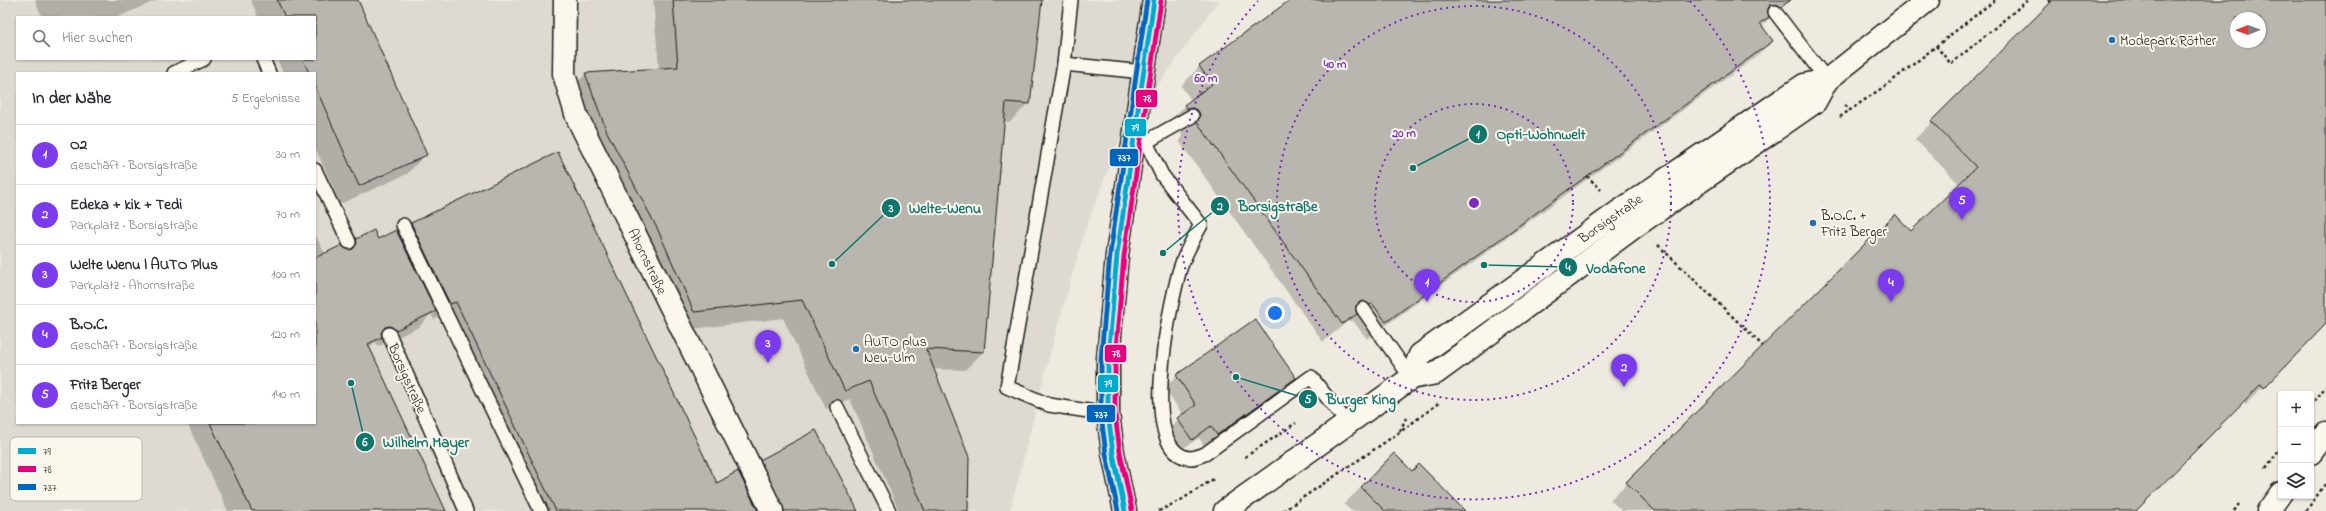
<!DOCTYPE html>
<html lang="de">
<meta charset="utf-8">
<style>
body{margin:0;font-family:"Indie Flower",sans-serif;background:#f7f7f7;color:#2b2b33}
.controls{position:absolute;right:12px;bottom:12px;display:grid;overflow:hidden;border-radius:0px;box-shadow:0 1px 3px #0004}
.controls button{width:36px;height:36px;display:grid;place-items:center;padding:0;border:0;border-bottom:1px solid #e1e1e2;background:#fff;color:#2b2b33;font:20px sans-serif}
.compass{position:absolute;left:2230px;top:12px;width:36px;height:36px;border-radius:50%;background:#fff;box-shadow:0 1px 3px #0004;rotate:269deg}
.you{position:absolute;left:1275px;top:313px;width:14px;height:14px;margin:-10px;border:3px solid #fff;border-radius:50%;background:#1a73e8;box-shadow:0 0 0 6px #1a73e833}
.badge{display:grid;place-items:center;width:26px;height:26px;border-radius:50%;background:#7c3aed;color:#fff;font-size:13px;font-weight:700}
.pin{position:absolute;translate:-50% -33px;filter:drop-shadow(0 1px 2px #0008)}
.pin::after{content:'';position:absolute;top:21px;width:14px;height:12px;background:inherit;clip-path:polygon(0 0,100% 0,50% 100%)}
.list{margin:0;padding:0;list-style:none}
h2{display:flex;justify-content:space-between;align-items:center;height:52px;margin:0;padding:0 16px;font-size:17px}
h2 small{font-size:13px;font-weight:400;color:#7c7c81}
.list li{display:grid;grid-template-columns:26px 1fr auto;gap:12px;align-items:center;box-sizing:border-box;height:60px;padding:0 16px;border-top:1px solid #e1e1e2}
.list b{display:block;font-size:15px;white-space:nowrap}
.list p{margin:0;font-size:13px;white-space:nowrap;color:#7c7c81}
.list em{font-size:13px;font-style:normal;color:#7c7c81}
.icon{flex:none;width:22px;height:22px;fill:none;stroke:currentColor;stroke-width:2;stroke-linecap:round;stroke-linejoin:round}
.map{position:relative;flex:none;width:2326px;height:511px;overflow:hidden}
.search{position:absolute;background:#fff;box-shadow:0 1px 3px #0004;left:16px;top:16px;width:300px;height:44px;display:flex;align-items:center;gap:10px;box-sizing:border-box;padding:0 14px;border-radius:0px;color:#7c7c81;font-size:15px}
.panel{position:absolute;background:#fff;box-shadow:0 1px 3px #0004;left:16px;top:72px;width:300px;height:352px;border-radius:0px}
.map>svg:first-child{display:block}
.built{fill:#dedad1;fill-rule:evenodd}
.shadow{fill:#0003;fill-rule:evenodd}
.building{fill:#b9b6af;stroke:#1c1c1c;fill-rule:evenodd}
.lines{fill:none;stroke-linecap:round;stroke-linejoin:round}
.lane-casing{stroke:#1c1c1c;stroke-width:16}
.street-casing{stroke:#1c1c1c;stroke-width:25}
.secondary-casing{stroke:#1c1c1c;stroke-width:25}
.path{stroke:#1c1c1c;stroke-width:2.5;stroke-dasharray:3 3;stroke-linecap:butt}
.lane{stroke:#fbf7ec;stroke-width:13}
.street{stroke:#fbf7ec;stroke-width:22}
.secondary{stroke:#fbf7ec;stroke-width:22}
.bus-1-casing{stroke:#fbf7ec;stroke-width:8}
.bus-2-casing{stroke:#fbf7ec;stroke-width:8}
.bus-3-casing{stroke:#fbf7ec;stroke-width:8}
.bus-1{stroke:#00a9ce;stroke-width:5}
.bus-2{stroke:#e5007d;stroke-width:5}
.bus-3{stroke:#0065bd;stroke-width:5}
.ring{fill:none;stroke:#7b2cbf;stroke-width:2;stroke-dasharray:2 4}
.poi-dot{fill:#1f6fb2;stroke:#fbf7ec;stroke-width:1.5}
.labels{text-anchor:middle;stroke-width:4;stroke-linejoin:round;paint-order:stroke}
.poi-label{font-size:14px;fill:#1c1c1c;stroke:#fbf7ec;text-anchor:start}
.street-label{font-size:14px;fill:#1c1c1c;stroke:#fbf7ec}
.key{fill:#fbf7ec;stroke:#b8b5ae;stroke-width:1}
.key-label{font-size:11px;fill:#1c1c1c}
.centre{fill:#7b2cbf;stroke:#fbf7ec;stroke-width:2}
.ring-label{font-size:12px;text-anchor:middle;font-weight:bold;fill:#7b2cbf;stroke:#fbf7ec;stroke-width:4;stroke-linejoin:round;paint-order:stroke}
.leader{fill:none;stroke:#0f766e;stroke-width:1.5}
.callout-dot{fill:#0f766e;stroke:#fbf7ec;stroke-width:1.5}
.mark-label{font-size:12px;text-anchor:middle;font-weight:bold;fill:#fff}
.callout-label{font-size:15px;text-anchor:middle;font-weight:bold;fill:#0f766e;stroke:#fbf7ec;stroke-width:4;stroke-linejoin:round;paint-order:stroke}
.line-badge{stroke:#fbf7ec;stroke-width:1.5}
.badge-label{font-size:11px;text-anchor:middle;font-weight:bold;fill:#fff}
</style>
<div class="map">
<svg width="2326" height="511" viewBox="0 0 2326 511">
<rect width="100%" height="100%" fill="#eeeadf"/>
<filter id="ink" filterUnits="userSpaceOnUse"><feTurbulence type="fractalNoise" baseFrequency=".025" numOctaves="2"/><feDisplacementMap in="SourceGraphic" scale="8" xChannelSelector="R" yChannelSelector="G"/><feConvolveMatrix kernelMatrix="1 2 1 2 8 2 1 2 1" color-interpolation-filters="sRGB"/></filter>
<g filter="url(#ink)">
<path class="built" d="M0,0H1219L1121,136L1084,233L1049,358L1010,511H0ZM17,17H315V59H17ZM17,73H315V423H17Z"/>
<g class="shadow">
<polygon points="35,0 157,0 118,17 42,17"/>
<polygon points="251,0 357,0 425,155 407,174 340,204 315,147 315,73 283,73 277,59 315,59 315,17 258,17"/>
<polygon points="653,0 1041,0 1029,103 1010,122 1003,121 983,352 965,370 933,369 967,511 899,511 850,399 826,409 783,318 675,331 567,92 586,74 659,69"/>
<polygon points="1292,0 1791,0 1761,26 1772,41 1753,59 1367,339 1353,321 1348,321 1323,342 1179,141 1182,136 1180,130 1166,124 1191,100 1181,86 1199,67"/>
<path d="M2054,0H2326V323L2246,404L2243,400L2135,511H1622L1610,500L1895,216L1911,233L1959,184L1915,139ZM2236,18H2260V42H2236Z"/>
<polygon points="411,224 729,511 533,511 439,317 434,320 431,314 419,327 379,346 375,342 369,348 445,511 228,511 187,423 315,423 315,234 325,254 346,250 357,239 378,240 399,236"/>
<polygon points="1177,376 1294,378 1282,390 1205,447 1199,438 1179,451 1166,431 1183,415 1164,388"/>
<polygon points="1394,455 1412,473 1464,511 1351,511 1344,504"/>
<polygon points="761,460 857,511 762,511 745,476"/>
</g>
<g class="building">
<polygon points="277,0 358,0 427,155 359,186 315,86 315,73 309,73 303,59 315,59 315,17 285,17"/>
<polygon points="673,0 1042,0 1030,104 1006,102 984,352 926,349 969,457 968,511 925,511 869,381 845,391 802,300 694,312 658,230 607,132 585,73 678,67"/>
<polygon points="1290,0 1791,0 1781,7 1778,5 1770,5 1768,9 1769,17 1760,23 1773,41 1386,322 1372,303 1370,305 1363,301 1356,306 1357,314 1342,324 1197,122 1200,116 1199,112 1192,108 1187,109 1184,105 1212,84 1199,66"/>
<path d="M2053,0H2326V324L2264,388L2261,384L2136,511H1655L1626,482L1895,214L1911,231L1976,167L1931,121ZM2236,18H2260V42H2236Z"/>
<polygon points="558,152 717,483 738,471 758,511 556,511 456,302 450,304 411,223"/>
<polygon points="374,230 378,239 396,230 436,311 396,330 390,326 385,327 381,333 382,337 368,344 446,511 252,511 210,423 315,423 315,258 342,245 348,250 353,249 357,243 356,239"/>
<polygon points="1255,319 1296,378 1217,435 1211,426 1192,440 1177,418 1196,405 1176,375"/>
<polygon points="816,430 858,511 784,511 760,460"/>
<polygon points="1394,453 1412,471 1419,464 1465,511 1385,511 1361,487"/>
</g>
<g class="lines">
<g class="lane-casing">
<g id="lane">
<polyline points="1071,0 1064,64 1007,387 1049,405 1108,414"/>
<polyline points="1775,12 1827,80"/>
<polyline points="263,59 269,73"/>
<polyline points="1064,64 1143,72"/>
<polyline points="174,73 204,59"/>
<path d="M1132,141L1146,142L1162,175L1201,225C1192,241 1184,255 1179,272C1171,304 1136,455 1191,458C1195,458 1201,455 1205,454L1311,377L1348,424"/>
<polyline points="1146,142 1192,116"/>
<polyline points="315,170 349,242"/>
<polyline points="403,225 541,511"/>
<polyline points="1363,309 1411,378"/>
<polyline points="389,334 466,511"/>
<polyline points="837,407 889,511"/>
</g>
</g>
<g class="street-casing">
<g id="street">
<polyline points="565,0 564,74 577,117 772,511"/>
<polyline points="1411,378 1420,355 1621,210 1804,85 1827,80"/>
<polyline points="2311,453 2326,433"/>
<polyline points="1225,511 1411,378 1436,373 1637,225 1815,102 1827,80 1928,0"/>
<polyline points="2268,511 2281,493"/>
</g>
</g>
<g class="secondary-casing">
<polyline id="secondary" points="1125,511 1113,453 1108,414 1108,359 1117,255 1154,0"/>
</g>
<g class="path">
<polyline points="2049,0 2051,2"/>
<polyline points="1936,46 1951,64 2028,0"/>
<polyline points="1845,105 1850,110 1892,81 1995,0"/>
<polyline points="1840,117 1850,110"/>
<polyline points="1587,176 1601,190"/>
<polyline points="1658,245 1763,346"/>
<polyline points="2311,406 2326,386"/>
<polyline points="1400,431 1406,418"/>
<polyline points="1245,457 1296,423"/>
<polyline points="2266,468 2281,447"/>
<polyline points="1159,511 1181,500 1215,478"/>
<polyline points="1283,511 1400,432 1439,403"/>
<polyline points="2234,511 2239,504"/>
<polyline points="2306,511 2326,483"/>
</g>
<use href="#lane" class="lane"/>
<use href="#street" class="street"/>
<use href="#secondary" class="secondary"/>
<g class="bus-1-casing">
<polyline id="bus-1" points="1125,511 1113,453 1108,414 1108,359 1117,255 1154,0"/>
</g>
<g class="bus-2-casing">
<polyline id="bus-2" points="1132,510 1120,452 1115,414 1115,359 1124,256 1161,1"/>
</g>
<g class="bus-3-casing">
<polyline id="bus-3" points="1118,511 1106,454 1101,415 1101,358 1110,254 1147,0"/>
</g>
<use href="#bus-1" class="bus-1"/>
<use href="#bus-2" class="bus-2"/>
<use href="#bus-3" class="bus-3"/>
</g>
</g>
<g class="ring">
<circle cx="1474" cy="203" r="99"/>
<circle cx="1474" cy="203" r="197"/>
<path d="M1690 1A296 296 0 1 1 1258 1"/>
</g>
<g class="poi-dot">
<circle cx="2112" cy="40" r="4"/>
<circle cx="1813" cy="223" r="4"/>
<circle cx="856" cy="349" r="4"/>
</g>
<g class="labels">
<g class="poi-label">
<text x="2120" y="45">Modepark Röther</text>
<text x="1821" y="220">B.O.C. +<tspan x="1821" dy="16">Fritz Berger</tspan></text>
<text x="864" y="346">AUTO plus<tspan x="864" dy="16">Neu-Ulm</tspan></text>
</g>
<g class="street-label">
<text transform="translate(1610 218) rotate(-35)" y="5">Borsigstraße</text>
<text transform="translate(648 261) rotate(64)" y="5">Ahornstraße</text>
<text transform="translate(408 378) rotate(66)" y="5">Borsigstraße</text>
</g>
</g>
<rect x="10" y="437" width="132" height="64" rx="6" class="key"/>
<rect x="18" y="448" width="18" height="6" fill="#00a9ce"/>
<rect x="18" y="466" width="18" height="6" fill="#e5007d"/>
<rect x="18" y="484" width="18" height="6" fill="#0065bd"/>
<g class="key-label">
<text x="43" y="455">79</text>
<text x="43" y="473">78</text>
<text x="43" y="491">737</text>
</g>
<circle cx="1474" cy="203" r="6" class="centre"/>
<g class="ring-label">
<text x="1335" y="68">40 m</text>
<text x="1206" y="82">60 m</text>
<text x="1404" y="137">20 m</text>
</g>
<path class="leader" d="M1413 168L1478 134M1163 253L1220 206M832 264L891 208M1484 265L1568 267M1236 377L1308 399M351 383L365 442"/>
<g class="callout-dot">
<circle cx="1413" cy="168" r="4"/>
<circle cx="1163" cy="253" r="4"/>
<circle cx="832" cy="264" r="4"/>
<circle cx="1484" cy="265" r="4"/>
<circle cx="1236" cy="377" r="4"/>
<circle cx="351" cy="383" r="4"/>
<circle cx="1478" cy="134" r="10"/>
<circle cx="1220" cy="206" r="10"/>
<circle cx="891" cy="208" r="10"/>
<circle cx="1568" cy="267" r="10"/>
<circle cx="1308" cy="399" r="10"/>
<circle cx="365" cy="442" r="10"/>
</g>
<g class="mark-label">
<text x="1478" y="138">1</text>
<text x="1220" y="210">2</text>
<text x="891" y="212">3</text>
<text x="1568" y="271">4</text>
<text x="1308" y="403">5</text>
<text x="365" y="446">6</text>
</g>
<g class="callout-label">
<text x="1541" y="139">Opti-Wohnwelt</text>
<text x="1278" y="211">Borsigstraße</text>
<text x="945" y="213">Welte-Wenu</text>
<text x="1616" y="273">Vodafone</text>
<text x="1361" y="404">Burger King</text>
<text x="426" y="447">Wilhelm Mayer</text>
</g>
<g class="line-badge">
<rect x="1135" y="89" width="23" height="19" rx="4" fill="#e5007d"/>
<rect x="1124" y="118" width="23" height="19" rx="4" fill="#00a9ce"/>
<rect x="1109" y="148" width="30" height="19" rx="4" fill="#0065bd"/>
<rect x="1104" y="344" width="23" height="19" rx="4" fill="#e5007d"/>
<rect x="1097" y="374" width="22" height="19" rx="4" fill="#00a9ce"/>
<rect x="1086" y="404" width="30" height="19" rx="4" fill="#0065bd"/>
</g>
<g class="badge-label">
<text x="1147" y="102">78</text>
<text x="1135" y="131">79</text>
<text x="1124" y="161">737</text>
<text x="1116" y="357">78</text>
<text x="1108" y="387">79</text>
<text x="1101" y="418">737</text>
</g>
</svg>
<div class="controls">
<button>+</button>
<button>−</button>
<button><svg class="icon" aria-label="layers" viewBox="0 0 24 24"><path d="M12 4l9 5-9 5-9-5zM3 14l9 5 9-5"/></svg></button>
</div>
<svg class="compass" viewBox="-18 -18 36 36"><path d="M0-13l5 13h-10z" fill="#e53935"/><path d="M0 13l5-13h-10z" fill="#7c7c81"/></svg>
<div class="you"></div>
<div class="pin badge" style="left:1427px;top:302px">1</div>
<div class="pin badge" style="left:1624px;top:387px">2</div>
<div class="pin badge" style="left:768px;top:363px">3</div>
<div class="pin badge" style="left:1891px;top:302px">4</div>
<div class="pin badge" style="left:1962px;top:220px">5</div>
<div class="search"><svg class="icon" aria-label="search" viewBox="0 0 24 24"><circle cx="10" cy="10" r="6"/><path d="M15 15l6 6"/></svg>Hier suchen</div>
<section class="panel">
<h2>In der Nähe<small>5 Ergebnisse</small></h2>
<ul class="list">
<li><span class="badge">1</span><div><b>O2</b><p>Geschäft · Borsigstraße</p></div><em>30 m</em></li>
<li><span class="badge">2</span><div><b>Edeka + kik + Tedi</b><p>Parkplatz · Borsigstraße</p></div><em>70 m</em></li>
<li><span class="badge">3</span><div><b>Welte Wenu | AUTO Plus</b><p>Parkplatz · Ahornstraße</p></div><em>100 m</em></li>
<li><span class="badge">4</span><div><b>B.O.C.</b><p>Geschäft · Borsigstraße</p></div><em>120 m</em></li>
<li><span class="badge">5</span><div><b>Fritz Berger</b><p>Geschäft · Borsigstraße</p></div><em>140 m</em></li>
</ul>
</section>
</div>
